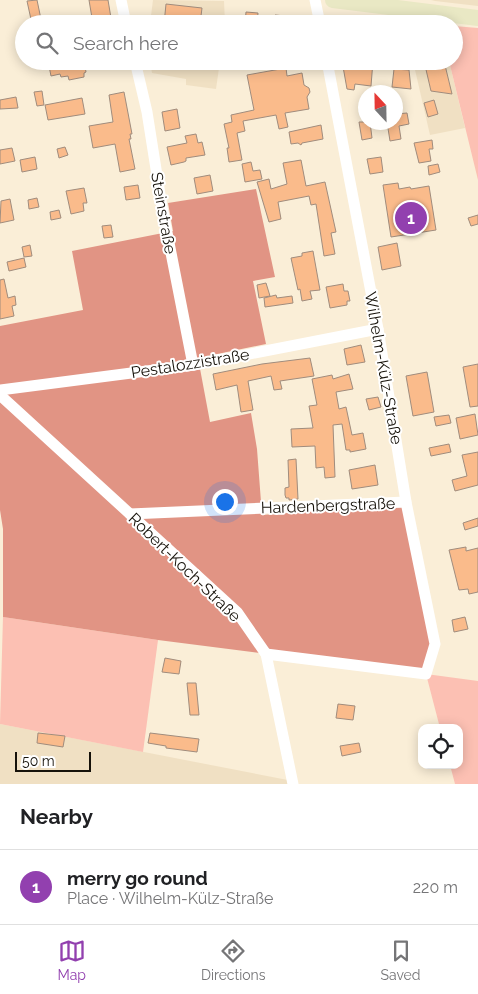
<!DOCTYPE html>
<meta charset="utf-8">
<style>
body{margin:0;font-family:Raleway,sans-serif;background:#f2f2f2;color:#202124}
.controls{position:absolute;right:15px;bottom:15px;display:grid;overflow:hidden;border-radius:10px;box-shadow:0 2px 12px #0003}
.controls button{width:45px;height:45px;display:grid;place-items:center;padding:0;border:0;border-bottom:1px solid #e0e0e0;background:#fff;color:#202124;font:25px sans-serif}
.compass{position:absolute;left:358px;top:85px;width:45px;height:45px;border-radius:50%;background:#fff;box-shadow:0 2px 12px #0003;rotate:338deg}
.scale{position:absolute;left:15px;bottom:12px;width:76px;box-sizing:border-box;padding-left:5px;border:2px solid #16120a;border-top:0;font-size:14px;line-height:18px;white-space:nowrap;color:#16120a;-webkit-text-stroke:4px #fff;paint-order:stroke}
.you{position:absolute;left:224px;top:501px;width:18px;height:18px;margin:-12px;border:4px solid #fff;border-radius:50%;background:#1a73e8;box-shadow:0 0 0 8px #1a73e833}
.badge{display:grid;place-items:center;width:32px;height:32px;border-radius:50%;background:#9240af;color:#fff;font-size:16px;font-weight:700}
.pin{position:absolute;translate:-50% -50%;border:2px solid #fff;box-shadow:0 1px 5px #0006}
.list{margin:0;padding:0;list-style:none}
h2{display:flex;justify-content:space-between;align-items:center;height:65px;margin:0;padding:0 20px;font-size:21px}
h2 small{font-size:16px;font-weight:400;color:#757577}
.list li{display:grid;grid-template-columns:32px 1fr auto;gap:15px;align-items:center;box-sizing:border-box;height:75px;padding:0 20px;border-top:1px solid #e0e0e0}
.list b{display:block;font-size:19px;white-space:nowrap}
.list p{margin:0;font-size:16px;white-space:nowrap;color:#757577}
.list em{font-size:16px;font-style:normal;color:#757577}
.icon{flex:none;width:28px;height:28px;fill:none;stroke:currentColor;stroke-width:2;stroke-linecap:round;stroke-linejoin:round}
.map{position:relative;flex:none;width:478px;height:784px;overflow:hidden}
.search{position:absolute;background:#fff;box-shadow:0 2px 12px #0003;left:15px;right:15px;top:15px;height:55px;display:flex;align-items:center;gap:12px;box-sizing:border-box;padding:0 18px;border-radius:28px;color:#757577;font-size:19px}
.sheet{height:140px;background:#fff}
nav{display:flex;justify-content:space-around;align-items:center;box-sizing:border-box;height:70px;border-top:1px solid #e0e0e0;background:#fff;font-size:14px;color:#757577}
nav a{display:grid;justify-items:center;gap:2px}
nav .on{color:#9240af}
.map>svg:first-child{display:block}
.built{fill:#f0e0c3}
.green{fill:#fcc0b3}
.forest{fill:#e19484}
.building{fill:#fabb8b;stroke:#a08c7d}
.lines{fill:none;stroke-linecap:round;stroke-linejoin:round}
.street{stroke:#fff;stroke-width:11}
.secondary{stroke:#e9e8c4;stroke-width:16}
.labels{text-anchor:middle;stroke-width:4;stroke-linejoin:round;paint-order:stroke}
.street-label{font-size:16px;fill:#16120a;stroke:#fff}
</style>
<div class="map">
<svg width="478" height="784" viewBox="0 0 478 784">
<rect width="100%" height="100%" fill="#faeed7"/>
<g class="built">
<polygon points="153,0 224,1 225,24 150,24"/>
<polygon points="431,0 478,0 478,6 435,1"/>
<polygon points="150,61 220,61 216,89 186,85 186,79 152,73"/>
<polygon points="413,61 449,61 465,128 430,135"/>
<polygon points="0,724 293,781 293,784 0,784"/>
</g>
<g class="green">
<polygon points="454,26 478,28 478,180 449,61 454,61"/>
<polygon points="3,617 158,640 143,752 0,724"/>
<polygon points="426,674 478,681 478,784 455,784 450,765 459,765 459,728 440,728"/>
</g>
<polygon class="forest" points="256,189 275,277 253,281 266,344 198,358 210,422 251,413 257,449 262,515 404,504 431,644 426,674 158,640 3,617 3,529 0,510 0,326 83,310 72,251 173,231 168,203"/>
<g class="building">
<polygon points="37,0 42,24 32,24 27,1"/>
<polygon points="89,0 108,0 112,24 93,24"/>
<polygon points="166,4 202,8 200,24 164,24"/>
<polygon points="246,12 258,13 257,24 245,24"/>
<polygon points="275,15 305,18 305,24 274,24"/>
<polygon points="48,61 84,61 86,72 84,73 84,77 69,80 68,76 61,77 60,74 51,76"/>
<polygon points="342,61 373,61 371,86 355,84 354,90 347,89"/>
<polygon points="424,61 444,61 452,94 431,91"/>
<polygon points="286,68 287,76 302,73 304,85 309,88 310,92 307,97 309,109 285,113 288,127 279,129 276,115 243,121 245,131 237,133 242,160 229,162 227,148 229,148 224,124 232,122 231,115 254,110 247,75"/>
<polygon points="394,69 409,70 411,89 392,87"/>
<polygon points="42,91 44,105 37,106 34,92"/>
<polygon points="124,92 132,134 130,134 131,139 129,139 135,169 120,172 115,144 93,148 89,126 113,122 109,95"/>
<polygon points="16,97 18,108 0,109 0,100"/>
<polygon points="82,98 85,114 48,120 45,105"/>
<polygon points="434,100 438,114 428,117 424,103"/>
<polygon points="177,109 180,128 165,131 162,112"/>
<polygon points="407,113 409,124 399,126 401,139 390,141 387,122 396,122 396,114"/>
<polygon points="359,122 370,122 372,138 362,140"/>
<polygon points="321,125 323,139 302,143 301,145 298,143 291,144 289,132"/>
<polygon points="196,134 198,143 202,142 205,155 186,158 186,161 184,162 171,165 167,147 187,143 185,136"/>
<polygon points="432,140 433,149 429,149 431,161 419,163 414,143"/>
<polygon points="65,147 68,155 59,158 57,149"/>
<polygon points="12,148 15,161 0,164 0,150"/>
<polygon points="35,157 37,169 22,172 20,160"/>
<polygon points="381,157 383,172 370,174 367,159"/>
<polygon points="301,160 306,186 325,182 336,232 331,233 335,254 324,256 316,204 311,205 309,196 278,202 281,219 269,222 257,182 269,179 271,189 287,184 283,163"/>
<polygon points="251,162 253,171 260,170 262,179 245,182 242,164"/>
<polygon points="438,164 440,172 429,175 428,166"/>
<polygon points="210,175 213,191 197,194 194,178"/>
<polygon points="398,183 399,189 410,187 411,189 429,186 436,230 391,237 383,185"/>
<polygon points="138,185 140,198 126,200 124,187"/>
<polygon points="84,188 87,203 83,203 84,211 71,214 66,191"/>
<polygon points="37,198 39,207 29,209 28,200"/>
<polygon points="10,199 14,220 0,223 1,201"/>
<polygon points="59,210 61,218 51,220 50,212"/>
<polygon points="478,215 478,224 471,226 468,218"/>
<polygon points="111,225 113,237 104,238 102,226"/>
<polygon points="397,243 401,266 382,270 378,247"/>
<polygon points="30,245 32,256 24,257 22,247"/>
<polygon points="313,251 320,290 310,291 312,299 302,301 300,289 298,290 291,258 302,256 302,253"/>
<polygon points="24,258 26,267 9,271 7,262"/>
<polygon points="4,279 8,298 15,296 16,305 12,306 14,316 0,319 0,280"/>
<polygon points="266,283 270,296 259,298 257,285"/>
<polygon points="343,284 344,291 348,291 350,301 347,301 347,305 330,308 326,287"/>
<polygon points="276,295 277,298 292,296 293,303 265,307 264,298"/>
<polygon points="361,345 365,362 347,365 344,349"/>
<polygon points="310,358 314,376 280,381 282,389 274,390 271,376 248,381 253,410 241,412 237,385 216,390 213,374 262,364"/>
<polygon points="478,364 478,406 470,407 463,367"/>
<polygon points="427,372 434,412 413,416 406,376"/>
<polygon points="349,374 353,389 336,392 339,409 346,407 352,435 363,433 366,449 350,452 350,450 346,450 342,424 333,425 335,477 325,478 324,467 316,468 315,446 292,447 291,429 313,428 309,406 317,405 312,379 332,375 333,379"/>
<polygon points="378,397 381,407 369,410 366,399"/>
<polygon points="475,414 478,435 460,439 456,418"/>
<polygon points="449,415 451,423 436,426 434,417"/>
<polygon points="449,444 451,452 431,456 429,448"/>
<polygon points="478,452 478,485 455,491 452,480 467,476 462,455"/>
<polygon points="296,459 298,499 289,500 289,498 286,498 285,495 285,488 289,487 288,460"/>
<polygon points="375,465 378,485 352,489 349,470"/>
<polygon points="478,518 478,526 465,530 463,523"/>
<polygon points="466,547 466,551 478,548 478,592 469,594 468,589 459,590 449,550"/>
<polygon points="465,617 468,629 454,632 452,620"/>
<polygon points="165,658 181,661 179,674 162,672"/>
<polygon points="187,683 196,683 199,715 190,715"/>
<polygon points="338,704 355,706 353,720 336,718"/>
<polygon points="38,733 65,736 63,747 37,743"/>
<polygon points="150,733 199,739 197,752 166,748 166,746 148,743"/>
<polygon points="359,743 361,752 342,756 340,746"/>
</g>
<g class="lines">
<g class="street">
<polyline points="121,0 126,24"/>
<polyline points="315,0 320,24"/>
<polyline points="135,61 147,112 162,207 193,365"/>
<polyline points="0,390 193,365 378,329"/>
<polyline points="0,395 237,612 266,654 293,784"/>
<polyline points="130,514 406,502"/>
<polyline points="266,654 426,674 435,644 406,502 378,329 327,61"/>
</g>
<polyline class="secondary" points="333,0 478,18"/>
</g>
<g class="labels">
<g class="street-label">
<text transform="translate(164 213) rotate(80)" y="6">Steinstraße</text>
<text transform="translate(190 363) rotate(-9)" y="6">Pestalozzistraße</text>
<text transform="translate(384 368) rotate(80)" y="6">Wilhelm-Külz-Straße</text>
<text transform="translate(328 505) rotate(-2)" y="6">Hardenbergstraße</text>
<text transform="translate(185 567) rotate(44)" y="6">Robert-Koch-Straße</text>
</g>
</g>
</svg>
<div class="controls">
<button><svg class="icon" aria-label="locate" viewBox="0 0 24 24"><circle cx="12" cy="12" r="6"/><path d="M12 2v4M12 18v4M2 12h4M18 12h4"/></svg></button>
</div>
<svg class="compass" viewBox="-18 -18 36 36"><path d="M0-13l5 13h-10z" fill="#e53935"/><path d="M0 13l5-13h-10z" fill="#757577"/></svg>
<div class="scale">50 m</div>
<div class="you"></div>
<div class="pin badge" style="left:411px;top:218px">1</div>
<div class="search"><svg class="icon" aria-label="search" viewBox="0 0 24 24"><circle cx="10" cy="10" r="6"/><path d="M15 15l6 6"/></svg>Search here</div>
</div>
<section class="sheet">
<h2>Nearby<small></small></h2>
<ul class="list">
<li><span class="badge">1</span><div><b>merry go round</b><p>Place · Wilhelm-Külz-Straße</p></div><em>220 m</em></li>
</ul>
</section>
<nav>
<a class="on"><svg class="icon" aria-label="map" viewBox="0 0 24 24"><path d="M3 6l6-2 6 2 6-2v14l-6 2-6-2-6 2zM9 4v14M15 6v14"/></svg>Map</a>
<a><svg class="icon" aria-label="directions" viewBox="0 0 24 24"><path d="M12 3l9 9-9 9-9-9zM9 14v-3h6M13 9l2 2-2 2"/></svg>Directions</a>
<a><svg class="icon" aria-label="saved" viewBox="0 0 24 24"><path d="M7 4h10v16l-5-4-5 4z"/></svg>Saved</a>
</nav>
